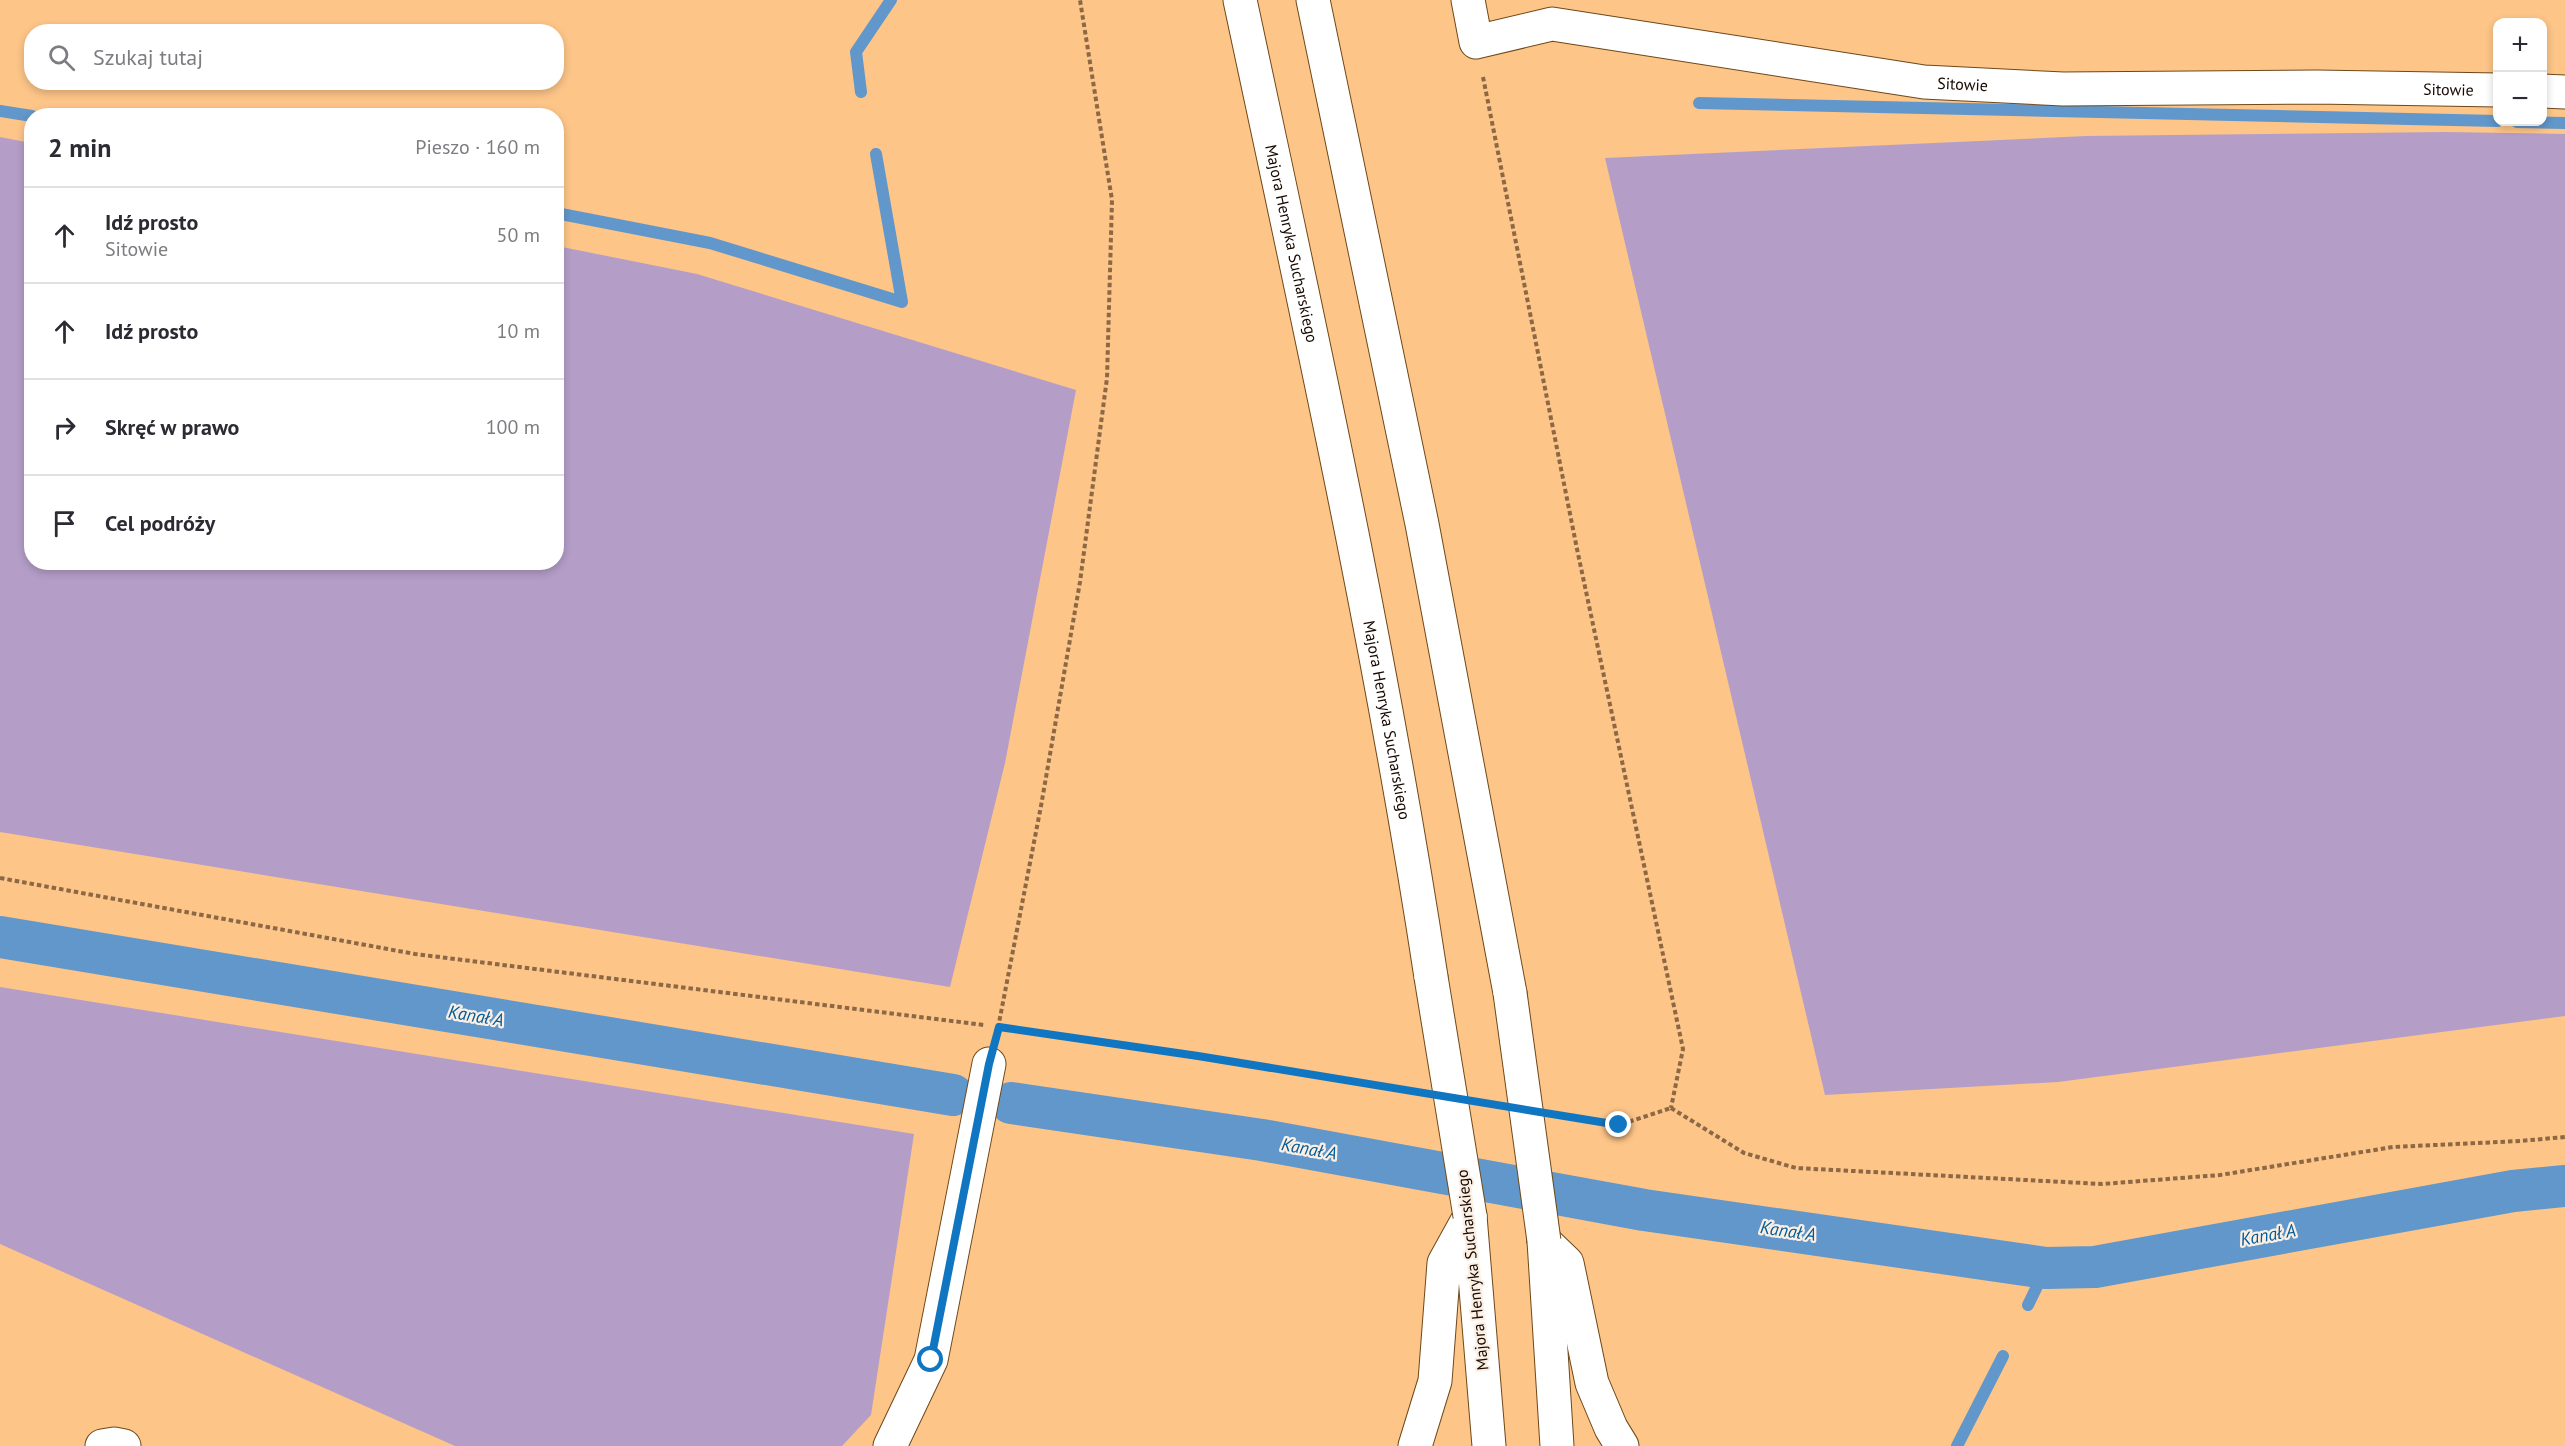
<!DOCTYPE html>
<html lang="pl">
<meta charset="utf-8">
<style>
body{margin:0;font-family:"PT Sans",sans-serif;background:#f2f2f3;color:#2b2b33}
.controls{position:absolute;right:18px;top:18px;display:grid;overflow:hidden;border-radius:12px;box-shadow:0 3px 9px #0003}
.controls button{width:54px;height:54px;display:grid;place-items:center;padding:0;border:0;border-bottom:2px solid #e1e1e2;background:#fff;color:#2b2b33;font:30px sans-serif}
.stop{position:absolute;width:18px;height:18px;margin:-14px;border:4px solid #1076c1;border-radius:50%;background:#fff}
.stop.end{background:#1076c1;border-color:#fff;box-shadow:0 2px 6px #0008}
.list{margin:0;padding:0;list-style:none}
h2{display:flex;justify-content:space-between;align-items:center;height:78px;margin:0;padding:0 24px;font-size:26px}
h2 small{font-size:20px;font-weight:400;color:#7c7c81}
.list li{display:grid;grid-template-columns:39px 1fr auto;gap:18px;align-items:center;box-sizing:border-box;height:96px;padding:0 24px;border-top:2px solid #e1e1e2}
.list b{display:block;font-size:22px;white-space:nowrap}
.list p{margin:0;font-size:20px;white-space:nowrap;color:#7c7c81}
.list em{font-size:20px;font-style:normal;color:#7c7c81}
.icon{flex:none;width:33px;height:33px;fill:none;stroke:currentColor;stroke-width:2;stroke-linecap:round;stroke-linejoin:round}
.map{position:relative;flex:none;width:2565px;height:1446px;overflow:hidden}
.search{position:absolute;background:#fff;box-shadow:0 3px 9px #0003;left:24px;top:24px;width:540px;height:66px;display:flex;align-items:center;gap:15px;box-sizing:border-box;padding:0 21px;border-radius:24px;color:#7c7c81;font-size:22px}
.panel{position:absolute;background:#fff;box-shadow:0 3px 9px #0003;left:24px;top:108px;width:540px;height:462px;border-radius:24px}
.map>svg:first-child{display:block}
.green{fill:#b49ec8}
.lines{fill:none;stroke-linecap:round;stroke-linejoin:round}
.stream{stroke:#6197ca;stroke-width:12}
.canal{stroke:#6197ca;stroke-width:42}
.minor-casing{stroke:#6e4819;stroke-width:35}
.highway-casing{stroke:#6e4819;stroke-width:35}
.path{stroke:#8c6845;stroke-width:4;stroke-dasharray:4.5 3;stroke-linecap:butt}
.minor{stroke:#fff;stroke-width:33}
.highway{stroke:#fff;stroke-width:33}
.highway-bridge-casing{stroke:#6e4819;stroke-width:35;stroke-linecap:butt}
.highway-bridge{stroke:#fff;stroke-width:33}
.route{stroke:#1076c1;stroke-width:8}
.labels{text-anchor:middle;stroke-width:4.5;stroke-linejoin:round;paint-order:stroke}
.street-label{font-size:16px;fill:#170800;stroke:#fbefe4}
.water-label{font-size:18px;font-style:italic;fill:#005b9a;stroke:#fbefe4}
</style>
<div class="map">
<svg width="2565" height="1446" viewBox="0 0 2565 1446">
<rect width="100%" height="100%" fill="#fdc588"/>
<g class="green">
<polygon points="2445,132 2565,134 2565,1016 2058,1082 1825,1095 1605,158 2086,136"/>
<polygon points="0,137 31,143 32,562 556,562 557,246 697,274 1076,390 1005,763 950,987 0,832"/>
<polygon points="0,987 914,1134 871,1415 842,1446 455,1446 0,1244"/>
</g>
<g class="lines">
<g class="stream">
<polyline points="861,92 856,52 891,0"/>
<polyline points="1699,103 2498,121"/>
<polyline points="0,111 32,116"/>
<polyline points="2517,122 2565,123"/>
<polyline points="556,213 710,243 902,302 876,154"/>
<polyline points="2028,1305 2046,1268"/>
<polyline points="1957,1446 2003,1356"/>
</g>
<g class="canal">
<polyline points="0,937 953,1095"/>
<polyline points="1011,1103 1262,1140 1644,1210 2046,1268 2095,1267 2513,1191 2565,1186"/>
</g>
<g class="minor-casing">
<g id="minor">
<path id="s1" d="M1468,0L1476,42L1552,24L1924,82L2063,89L2316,87L2498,90"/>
<polyline points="2542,91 2565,92"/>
<polyline points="102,1446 114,1444 124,1446"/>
<polyline points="890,1446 931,1360 989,1064"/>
</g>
</g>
<g class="highway-casing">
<g id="highway">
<path id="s2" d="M1240,0C1309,324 1381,649 1431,977"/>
<polyline points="1313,0 1422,524 1510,993"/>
<polyline points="1470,1216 1489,1446"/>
<polyline points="1544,1241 1567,1263 1592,1383 1611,1428 1622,1446"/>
<polyline points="1544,1241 1557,1446"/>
<polyline points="1415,1446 1435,1381 1444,1263 1470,1216"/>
</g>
</g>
<g class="path">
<polyline points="1483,77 1577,549 1683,1049 1671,1108"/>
<polyline points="0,878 415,954 984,1025"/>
<polyline points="1003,1027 1411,1091"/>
<polyline points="998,1028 1041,806 1080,582 1107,378 1112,200 1080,0"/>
<polyline points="1671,1108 1744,1153 1796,1168 2102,1184 2220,1175 2393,1147 2520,1141 2565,1137"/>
<polyline points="1563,1116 1619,1125 1671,1108"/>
</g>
<use href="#minor" class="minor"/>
<use href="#highway" class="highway"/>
<g class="highway-bridge-casing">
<g id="highway-bridge">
<polyline points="1431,977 1470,1216"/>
<polyline points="1510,993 1544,1241"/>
</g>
</g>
<use href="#highway-bridge" class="highway-bridge"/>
</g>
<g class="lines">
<polyline class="route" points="931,1360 989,1064 999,1027 1198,1056 1619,1125"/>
</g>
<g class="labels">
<g class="street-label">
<text dy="6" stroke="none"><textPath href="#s1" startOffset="536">Sitowie</textPath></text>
<text dy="6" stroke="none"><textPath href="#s1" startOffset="1022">Sitowie</textPath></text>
<text dy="6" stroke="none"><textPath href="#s2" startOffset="249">Majora Henryka Sucharskiego</textPath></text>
<text dy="6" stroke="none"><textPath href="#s2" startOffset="735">Majora Henryka Sucharskiego</textPath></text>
<text transform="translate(1472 1270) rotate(-96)" y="6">Majora Henryka Sucharskiego</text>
</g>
<g class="water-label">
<text transform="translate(476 1016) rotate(9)" y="6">Kanał A</text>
<text transform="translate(1309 1149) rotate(10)" y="6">Kanał A</text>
<text transform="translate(1788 1231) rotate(8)" y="6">Kanał A</text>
<text transform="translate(2268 1235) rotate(-10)" y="6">Kanał A</text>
</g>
</g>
</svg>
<div class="controls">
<button>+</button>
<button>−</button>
</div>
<div class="stop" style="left:931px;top:1360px"></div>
<div class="stop end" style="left:1619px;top:1125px"></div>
<div class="search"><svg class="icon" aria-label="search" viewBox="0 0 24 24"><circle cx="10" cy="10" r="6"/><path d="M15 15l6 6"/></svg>Szukaj tutaj</div>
<section class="panel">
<h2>2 min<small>Pieszo · 160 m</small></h2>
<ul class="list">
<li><svg class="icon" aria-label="ahead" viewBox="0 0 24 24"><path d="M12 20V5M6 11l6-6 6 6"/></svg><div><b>Idź prosto</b><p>Sitowie</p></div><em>50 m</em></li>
<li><svg class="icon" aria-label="ahead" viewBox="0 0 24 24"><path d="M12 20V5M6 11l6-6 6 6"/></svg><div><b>Idź prosto</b></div><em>10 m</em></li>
<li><svg class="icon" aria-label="right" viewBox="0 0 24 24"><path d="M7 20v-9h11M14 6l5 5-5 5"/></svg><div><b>Skręć w prawo</b></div><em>100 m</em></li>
<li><svg class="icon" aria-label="arrive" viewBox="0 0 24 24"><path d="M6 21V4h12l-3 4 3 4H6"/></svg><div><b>Cel podróży</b></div></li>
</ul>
</section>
</div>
